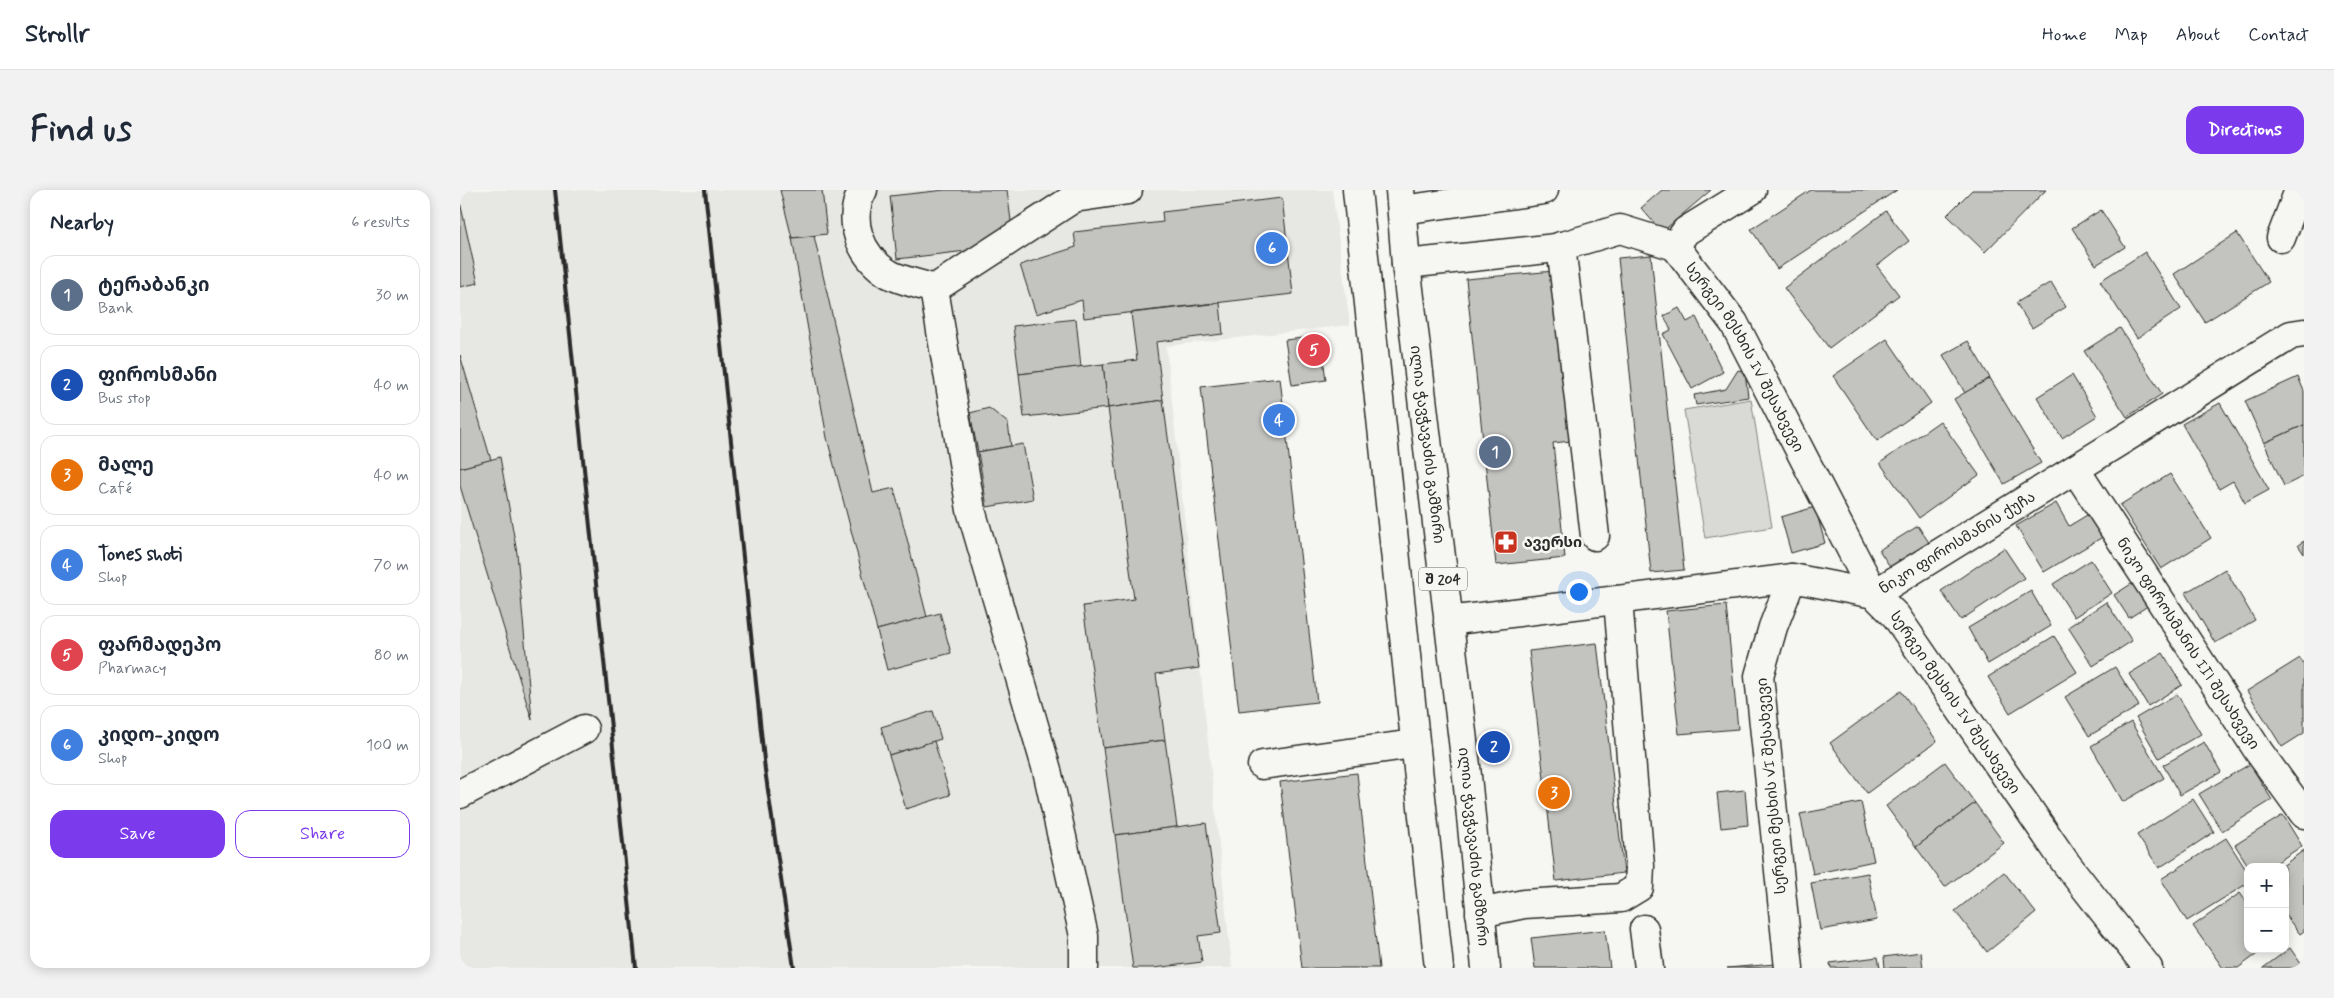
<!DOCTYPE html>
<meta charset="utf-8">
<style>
body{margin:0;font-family:Mynerve,"Noto Sans Georgian",sans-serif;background:#f2f2f3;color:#1f2937}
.controls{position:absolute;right:15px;bottom:15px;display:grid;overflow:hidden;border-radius:10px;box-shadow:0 2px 12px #0003}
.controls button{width:45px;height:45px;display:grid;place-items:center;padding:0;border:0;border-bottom:1px solid #e0e1e3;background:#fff;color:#1f2937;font:25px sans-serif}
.you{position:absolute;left:1118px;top:401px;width:18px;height:18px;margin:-12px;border:4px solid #fff;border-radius:50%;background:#1a73e8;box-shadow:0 0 0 8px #1a73e833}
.badge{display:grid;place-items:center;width:32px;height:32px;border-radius:50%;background:#7c3aed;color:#fff;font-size:16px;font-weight:700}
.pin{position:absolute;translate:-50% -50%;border:2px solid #fff;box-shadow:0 1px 5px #0006}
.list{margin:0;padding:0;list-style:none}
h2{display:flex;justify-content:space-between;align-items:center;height:65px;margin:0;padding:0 20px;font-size:21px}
h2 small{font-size:16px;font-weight:400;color:#747a83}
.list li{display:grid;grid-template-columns:32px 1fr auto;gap:15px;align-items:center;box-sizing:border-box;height:80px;margin:0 10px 10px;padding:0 10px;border:1px solid #e0e1e3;border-radius:15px}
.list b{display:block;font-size:19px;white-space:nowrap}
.list p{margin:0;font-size:16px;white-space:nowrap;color:#747a83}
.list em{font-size:16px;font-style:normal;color:#747a83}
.actions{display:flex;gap:10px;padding:15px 20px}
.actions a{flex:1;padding:11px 0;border:1px solid #7c3aed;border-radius:15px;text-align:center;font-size:18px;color:#7c3aed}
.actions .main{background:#7c3aed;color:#fff}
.map{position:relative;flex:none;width:1844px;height:778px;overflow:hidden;border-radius:15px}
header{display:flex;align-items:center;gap:30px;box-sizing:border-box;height:70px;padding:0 25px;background:#fff;border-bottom:1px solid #e0e1e3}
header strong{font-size:24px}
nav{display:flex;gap:28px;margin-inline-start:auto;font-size:18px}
.intro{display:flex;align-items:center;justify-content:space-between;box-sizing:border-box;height:120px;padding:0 30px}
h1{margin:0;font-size:35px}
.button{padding:12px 22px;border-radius:15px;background:#7c3aed;color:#fff;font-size:18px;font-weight:700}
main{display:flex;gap:30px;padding:0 30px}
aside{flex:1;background:#fff;border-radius:15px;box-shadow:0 2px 12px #0003}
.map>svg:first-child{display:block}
.built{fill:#e7e7e3}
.green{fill:#d9d9d5;stroke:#828280}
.building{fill:#c3c3c0;stroke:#2b2b2b}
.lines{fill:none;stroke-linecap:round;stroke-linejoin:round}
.minor-casing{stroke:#2b2b2b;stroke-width:31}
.major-casing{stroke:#2b2b2b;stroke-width:31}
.minor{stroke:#f6f6f2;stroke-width:28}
.major{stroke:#f6f6f2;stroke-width:28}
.rail{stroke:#2b2b2b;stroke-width:4}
.labels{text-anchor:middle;stroke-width:5;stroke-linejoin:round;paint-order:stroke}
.shield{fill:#f6f6f2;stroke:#686867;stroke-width:1}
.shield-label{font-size:14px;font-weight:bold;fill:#2b2b2b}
.street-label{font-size:15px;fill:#2b2b2b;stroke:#f6f6f2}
.poi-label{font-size:15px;font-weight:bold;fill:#2b2b2b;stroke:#f6f6f2;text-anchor:start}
</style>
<header>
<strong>Strollr</strong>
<nav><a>Home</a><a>Map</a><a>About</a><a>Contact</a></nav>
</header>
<div class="intro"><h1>Find us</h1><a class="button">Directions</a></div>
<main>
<aside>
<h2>Nearby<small>6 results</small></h2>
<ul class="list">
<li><span class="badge" style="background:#5c6f8a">1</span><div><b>ტერაბანკი</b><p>Bank</p></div><em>30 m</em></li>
<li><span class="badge" style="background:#1a4fb4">2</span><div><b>ფიროსმანი</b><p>Bus stop</p></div><em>40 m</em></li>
<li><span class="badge" style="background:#e8710a">3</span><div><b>მალე</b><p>Café</p></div><em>40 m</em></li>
<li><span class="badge" style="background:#3f7fe0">4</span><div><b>Tones shoti</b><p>Shop</p></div><em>70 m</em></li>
<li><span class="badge" style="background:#e0444e">5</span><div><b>ფარმადეპო</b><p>Pharmacy</p></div><em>80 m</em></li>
<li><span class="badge" style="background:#3f7fe0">6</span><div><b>კიდო-კიდო</b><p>Shop</p></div><em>100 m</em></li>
</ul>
<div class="actions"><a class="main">Save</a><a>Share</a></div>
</aside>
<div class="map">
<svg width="1844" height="778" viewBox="0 0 1844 778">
<rect width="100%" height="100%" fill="#f6f6f2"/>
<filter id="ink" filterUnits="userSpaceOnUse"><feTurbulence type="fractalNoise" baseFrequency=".02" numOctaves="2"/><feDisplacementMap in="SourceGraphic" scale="10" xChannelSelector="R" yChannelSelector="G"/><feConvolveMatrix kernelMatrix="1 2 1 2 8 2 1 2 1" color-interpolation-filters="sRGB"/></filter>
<g filter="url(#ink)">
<polygon class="built" points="0,0 872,0 890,135 706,156 772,778 0,778"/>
<polygon class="green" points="1291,209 1312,337 1245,348 1224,220"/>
<g class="building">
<polygon points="320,0 362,0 367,44 332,48"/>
<polygon points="485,0 547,0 553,46 522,50 524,59 437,69 430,6"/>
<polygon points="1202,0 1251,0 1202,42 1181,18"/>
<polygon points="1351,0 1437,0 1317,79 1291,39"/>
<polygon points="1512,0 1586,0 1525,62 1487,25"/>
<polygon points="822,8 833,104 624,128 622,110 576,124 560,75 616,57 614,42 703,32 702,22"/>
<polygon points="0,12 18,93 0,97"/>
<polygon points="1641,20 1665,57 1636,75 1612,38"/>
<polygon points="1426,21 1449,51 1417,76 1439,105 1369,158 1324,98"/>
<polygon points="1777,43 1809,92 1745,132 1714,84"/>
<polygon points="354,46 413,303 434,298 467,427 417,440 367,248 332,48"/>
<polygon points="1685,62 1721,119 1677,148 1640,91"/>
<polygon points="1191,65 1224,380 1191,383 1158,68"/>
<polygon points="1094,81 1111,251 1093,253 1105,368 1036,375 1006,89"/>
<polygon points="1591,92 1606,117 1572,138 1556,113"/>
<polygon points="760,113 763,144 696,152 703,210 648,218 643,174 677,170 671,123"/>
<polygon points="1219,118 1227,132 1236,127 1263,182 1232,199 1203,144 1211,140 1204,126"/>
<polygon points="616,129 621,177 559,184 553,136"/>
<polygon points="1660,138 1702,204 1667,227 1624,161"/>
<polygon points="860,146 866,190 832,195 825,150"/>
<polygon points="1427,149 1471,213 1417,251 1373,186"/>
<polygon points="1508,151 1530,188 1505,203 1483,165"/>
<polygon points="0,165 31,270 0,278"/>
<polygon points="643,174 648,218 564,227 559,184"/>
<polygon points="1278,180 1285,182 1288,207 1236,215 1234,205 1266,199"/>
<polygon points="1612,185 1637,226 1602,248 1577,207"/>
<polygon points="1838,187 1844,201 1844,235 1804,253 1785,211"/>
<polygon points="820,188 857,512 779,521 741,197"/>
<polygon points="1530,188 1581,273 1544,294 1494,209"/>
<polygon points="703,210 739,478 696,484 705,550 643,558 623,416 674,409 648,218"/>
<polygon points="1760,213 1809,300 1785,313 1773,291 1759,299 1722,234"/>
<polygon points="529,218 548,233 551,256 518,262 510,223"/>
<polygon points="1480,231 1519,285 1459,328 1420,273"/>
<polygon points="1844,235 1844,286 1824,296 1804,253"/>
<polygon points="563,254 573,309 527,317 518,262"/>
<polygon points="40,267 57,363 72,530 0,296 0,278"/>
<polygon points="1710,284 1751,348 1701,379 1660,315"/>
<polygon points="1596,313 1609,336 1632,322 1646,345 1584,382 1556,336"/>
<polygon points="1355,317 1365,353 1331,363 1321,327"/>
<polygon points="1458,336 1470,354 1431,378 1419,360"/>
<polygon points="1844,351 1844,364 1838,355"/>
<polygon points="1544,358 1564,388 1501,430 1481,401"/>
<polygon points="1631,370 1652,403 1614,427 1593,394"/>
<polygon points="1765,379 1795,430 1755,453 1725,403"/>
<polygon points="1679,389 1694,412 1669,428 1654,405"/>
<polygon points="1571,401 1591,436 1528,474 1508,438"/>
<polygon points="1646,412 1672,451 1633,476 1608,437"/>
<polygon points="1266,415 1278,539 1219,544 1206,421"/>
<polygon points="480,423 491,463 427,480 417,440"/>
<polygon points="1594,446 1617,482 1550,523 1528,487"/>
<polygon points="1137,453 1164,683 1096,691 1069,461"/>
<polygon points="1703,463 1722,495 1688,516 1669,484"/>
<polygon points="1840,468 1844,475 1844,543 1822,557 1787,501"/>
<polygon points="1655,477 1679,516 1629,546 1605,507"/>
<polygon points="1441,501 1477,551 1407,603 1370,553"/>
<polygon points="1717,504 1741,544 1699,568 1676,528"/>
<polygon points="473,521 481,549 429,565 421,537"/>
<polygon points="1671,532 1704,588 1663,612 1631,556"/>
<polygon points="705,550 717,637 655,645 643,558"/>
<polygon points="474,551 490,605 446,619 429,565"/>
<polygon points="1744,552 1761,582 1720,605 1703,575"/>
<polygon points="1485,572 1515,613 1456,657 1426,616"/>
<polygon points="1790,574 1812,610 1762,641 1739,604"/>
<polygon points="897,583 919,778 842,778 820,592"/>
<polygon points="1285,600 1288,635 1261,638 1257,603"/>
<polygon points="1733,609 1754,642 1699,678 1677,645"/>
<polygon points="1401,612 1414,671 1353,684 1340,624"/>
<polygon points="1515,613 1544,653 1485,697 1456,657"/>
<polygon points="1823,625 1842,656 1810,677 1789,677 1775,655"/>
<polygon points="746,633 761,743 738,746 742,772 694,778 673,778 655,645"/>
<polygon points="1766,648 1788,683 1788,693 1727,731 1701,689"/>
<polygon points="1844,660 1844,741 1840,744 1825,725 1825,677 1821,677"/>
<polygon points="1544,682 1576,723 1527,762 1495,721"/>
<polygon points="1408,683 1417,730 1360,740 1351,693"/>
<polygon points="1780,703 1788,714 1788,759 1804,759 1778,778 1763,778 1733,736"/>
<polygon points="1145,740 1150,778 1075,778 1071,748"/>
<polygon points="1830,758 1844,778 1803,778"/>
<polygon points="1461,762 1463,778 1425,778 1424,767"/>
<polygon points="1418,767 1420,778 1371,778 1370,773"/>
<polygon points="1315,774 1316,778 1267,778"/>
</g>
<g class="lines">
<g class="minor-casing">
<g id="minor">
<path d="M403,0C386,30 400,66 429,84C442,91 460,94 474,99"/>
<polyline points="942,20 1084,0"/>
<polyline points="1821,48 1839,0"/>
<polyline points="1101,56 1135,346"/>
<path id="s1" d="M1215,56L1274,133L1414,404L1436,426L1605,672L1688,778"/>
<polyline points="1215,56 1226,41 1292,0"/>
<polyline points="946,74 1096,58 1160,39 1215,56"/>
<path id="s2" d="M1615,279L1799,562L1844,624"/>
<path id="s3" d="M988,431L1332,388L1414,404L1831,145L1844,143"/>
<polyline points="802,575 954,554"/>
<polyline points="0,604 124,539"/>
<polyline points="1020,723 1064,714 1161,708 1179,697 1180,676 1158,410"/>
<polyline points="1184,739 1189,778"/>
<polyline points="624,778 624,746 587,580 511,320 474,99 614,8 668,0"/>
<polyline points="1329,778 1299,486 1313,437 1332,388"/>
</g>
</g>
<g class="major-casing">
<g id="major">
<polyline points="897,0 979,778"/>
<path id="s4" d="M940,0L946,74L1006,576L1026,778"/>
</g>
</g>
<use href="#minor" class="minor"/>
<use href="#major" class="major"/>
<g class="rail">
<polyline points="95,0 176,778"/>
<polyline points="245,0 305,580 334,778"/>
</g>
</g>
</g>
<defs>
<g id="pharmacy-square" transform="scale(1.25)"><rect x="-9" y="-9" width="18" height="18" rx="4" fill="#c8321e" stroke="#f6f6f2"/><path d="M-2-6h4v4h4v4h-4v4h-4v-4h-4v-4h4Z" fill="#fff"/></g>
</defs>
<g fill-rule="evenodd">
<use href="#pharmacy-square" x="1046" y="352"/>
</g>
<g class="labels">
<rect class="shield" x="959" y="377.5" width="48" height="23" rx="4"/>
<g class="shield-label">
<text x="983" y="394">შ 204</text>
</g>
<g class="street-label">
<text dy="5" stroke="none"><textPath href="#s1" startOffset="132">სერგეი მესხის IV შესახვევი</textPath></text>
<text dy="5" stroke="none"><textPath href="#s4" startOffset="256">ილია ჭავჭავაძის გამზირი</textPath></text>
<text dy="5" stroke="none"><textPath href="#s3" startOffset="528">ნიკო ფიროსმანის ქუჩა</textPath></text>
<text dy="5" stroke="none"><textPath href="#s2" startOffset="208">ნიკო ფიროსმანის III შესახვევი</textPath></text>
<text dy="5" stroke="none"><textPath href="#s1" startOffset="538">სერგეი მესხის IV შესახვევი</textPath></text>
<text transform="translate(1311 596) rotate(-95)" y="5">სერგეი მესხის VI შესახვევი</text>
<text dy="5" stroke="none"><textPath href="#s4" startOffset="661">ილია ჭავჭავაძის გამზირი</textPath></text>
</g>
<g class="poi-label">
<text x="1064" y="357">ავერსი</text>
</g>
</g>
</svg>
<div class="controls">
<button>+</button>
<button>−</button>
</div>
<div class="you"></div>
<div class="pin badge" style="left:1035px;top:262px;background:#5c6f8a">1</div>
<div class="pin badge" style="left:1034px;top:557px;background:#1a4fb4">2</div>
<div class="pin badge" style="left:1094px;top:603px;background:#e8710a">3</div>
<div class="pin badge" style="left:819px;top:230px;background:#3f7fe0">4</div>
<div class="pin badge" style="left:854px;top:160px;background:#e0444e">5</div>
<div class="pin badge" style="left:812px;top:58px;background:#3f7fe0">6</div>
</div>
</main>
